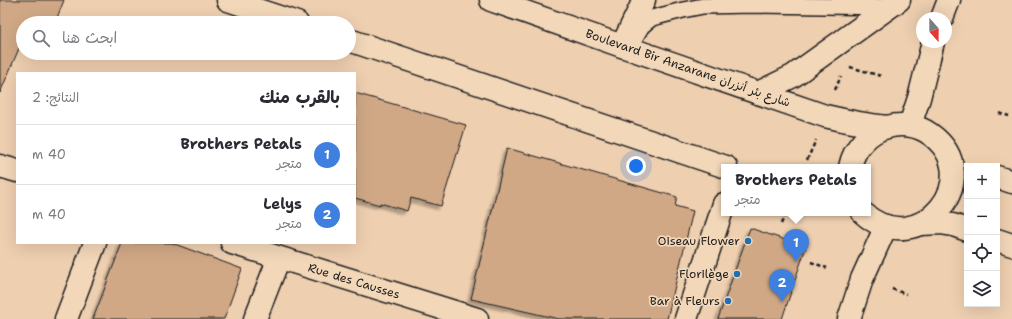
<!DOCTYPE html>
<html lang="ar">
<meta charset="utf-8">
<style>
body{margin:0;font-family:"Shantell Sans","Playpen Sans Arabic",sans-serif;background:#f2f2f3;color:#2b2b33;direction:rtl}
.controls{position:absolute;right:12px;bottom:12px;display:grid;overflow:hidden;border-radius:0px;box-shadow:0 4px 16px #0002}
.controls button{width:36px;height:36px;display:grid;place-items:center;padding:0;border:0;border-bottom:1px solid #e1e1e2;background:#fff;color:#2b2b33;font:20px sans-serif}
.compass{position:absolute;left:916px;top:12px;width:36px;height:36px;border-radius:50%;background:#fff;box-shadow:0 4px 16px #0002;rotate:159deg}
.you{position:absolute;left:636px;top:166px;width:14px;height:14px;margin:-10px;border:3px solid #fff;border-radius:50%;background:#1a73e8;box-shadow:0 0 0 6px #1a73e833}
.badge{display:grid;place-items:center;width:26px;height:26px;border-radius:50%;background:#0b8043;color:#fff;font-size:13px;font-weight:700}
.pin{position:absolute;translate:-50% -33px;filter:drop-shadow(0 1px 2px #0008)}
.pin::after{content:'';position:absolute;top:21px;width:14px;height:12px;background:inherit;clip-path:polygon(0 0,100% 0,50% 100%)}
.popup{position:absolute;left:721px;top:164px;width:150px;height:52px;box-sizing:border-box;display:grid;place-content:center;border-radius:0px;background:#fff;filter:drop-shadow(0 1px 3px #0005);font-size:13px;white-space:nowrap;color:#7c7c81}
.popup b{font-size:15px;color:#2b2b33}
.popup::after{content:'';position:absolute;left:50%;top:100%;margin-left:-8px;border:8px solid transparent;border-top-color:#fff}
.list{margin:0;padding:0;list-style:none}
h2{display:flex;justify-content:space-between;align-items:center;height:52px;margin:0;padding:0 16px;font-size:17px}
h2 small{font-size:13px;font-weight:400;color:#7c7c81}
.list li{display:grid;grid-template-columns:26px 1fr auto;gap:12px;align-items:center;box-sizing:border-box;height:60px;padding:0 16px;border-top:1px solid #e1e1e2}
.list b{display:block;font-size:15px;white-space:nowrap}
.list p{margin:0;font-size:13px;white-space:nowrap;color:#7c7c81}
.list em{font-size:13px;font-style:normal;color:#7c7c81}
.icon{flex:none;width:22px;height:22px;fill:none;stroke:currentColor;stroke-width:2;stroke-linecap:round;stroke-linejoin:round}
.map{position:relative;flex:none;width:1012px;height:319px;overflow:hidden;direction:ltr}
.search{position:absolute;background:#fff;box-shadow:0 4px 16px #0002;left:16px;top:16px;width:340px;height:44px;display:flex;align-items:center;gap:10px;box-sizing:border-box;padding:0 14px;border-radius:22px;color:#7c7c81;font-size:15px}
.panel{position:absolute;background:#fff;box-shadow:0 4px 16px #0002;left:16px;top:72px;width:340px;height:172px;border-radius:0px;direction:rtl}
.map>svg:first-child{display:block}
.building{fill:#d0a886;stroke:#1c1c1c;filter:url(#shadow)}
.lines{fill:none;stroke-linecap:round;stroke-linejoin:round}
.lane-casing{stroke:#1c1c1c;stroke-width:18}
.street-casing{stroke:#1c1c1c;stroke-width:25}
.secondary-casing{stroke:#1c1c1c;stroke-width:25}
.path{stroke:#1c1c1c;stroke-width:2.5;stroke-dasharray:4 3;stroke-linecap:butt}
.lane{stroke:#f3d7b9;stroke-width:15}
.street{stroke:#f3d7b9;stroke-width:22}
.secondary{stroke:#f3d7b9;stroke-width:22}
.poi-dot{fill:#1f6fb2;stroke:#f3d7b9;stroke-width:1.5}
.labels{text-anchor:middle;stroke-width:3.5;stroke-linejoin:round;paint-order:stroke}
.street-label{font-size:12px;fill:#1c1c1c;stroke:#f3d7b9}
.poi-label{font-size:12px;fill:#1c1c1c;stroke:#f3d7b9;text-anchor:end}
</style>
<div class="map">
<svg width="1012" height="319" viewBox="0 0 1012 319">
<defs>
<filter id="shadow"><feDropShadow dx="-3.5" dy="3.5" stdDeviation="1" flood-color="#0004"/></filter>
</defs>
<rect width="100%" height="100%" fill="#eecfb0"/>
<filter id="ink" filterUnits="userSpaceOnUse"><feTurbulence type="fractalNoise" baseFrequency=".025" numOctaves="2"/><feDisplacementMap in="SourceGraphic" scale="8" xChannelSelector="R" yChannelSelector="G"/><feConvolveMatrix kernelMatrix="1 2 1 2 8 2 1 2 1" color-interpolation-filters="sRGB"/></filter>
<g filter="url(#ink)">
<g class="building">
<polygon points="0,0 64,0 55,23 23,23 23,39 0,93"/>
<polygon points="355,93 466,125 441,206 411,198 407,211 380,203 380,205 355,198"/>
<polygon points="507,148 677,197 675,206 693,211 667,319 559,319 471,299"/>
<polygon points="750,228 806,247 782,319 718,319"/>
<polygon points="122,243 172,243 242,269 224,319 93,319"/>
</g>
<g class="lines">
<g class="lane-casing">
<polyline id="lane" points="633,41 642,26 652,18 683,10 703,6 752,5 890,7"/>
</g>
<g class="street-casing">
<g id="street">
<polyline points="622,46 644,0"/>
<polyline points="0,166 17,171"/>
<polyline points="232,243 477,319"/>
<polyline points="66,319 95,243"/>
<polyline points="255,319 279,258"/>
<polyline points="686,319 724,204"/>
</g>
</g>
<g class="secondary-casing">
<g id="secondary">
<polyline points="228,0 297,23"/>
<path d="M491,0L622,46L825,116C846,121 866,125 887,127"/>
<polyline points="942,18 949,0"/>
<polyline points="349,40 726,167"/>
<polyline points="758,93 793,76 899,0"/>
<polyline points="910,125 919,98 933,42"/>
<path d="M850,167C854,148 868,132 887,127C901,123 918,125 930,134C990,177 919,263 863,213"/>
<polyline points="997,177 1012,182"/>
<polyline points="921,224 940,223 953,225 967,230"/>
<polyline points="997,240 1012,245"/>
<polyline points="849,319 862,279 886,226"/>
</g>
</g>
<g class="path">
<polyline points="850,67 881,76"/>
<polyline points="835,90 841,76"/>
<polyline points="999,113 1009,116"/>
<polyline points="807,160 816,140"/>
<polyline points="781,224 785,215"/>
<polyline points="967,261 967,260"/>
<polyline points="811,262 827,268"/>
<polyline points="892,289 906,294"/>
</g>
<use href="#lane" class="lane"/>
<use href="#street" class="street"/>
<use href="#secondary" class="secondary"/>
</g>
</g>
<g class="poi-dot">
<circle cx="748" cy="241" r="4"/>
<circle cx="737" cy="274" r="4"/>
<circle cx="728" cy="301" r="4"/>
</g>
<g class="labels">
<g class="street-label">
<text transform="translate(688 68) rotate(19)" y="4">Boulevard Bir Anzarane شارع بئر أنزران</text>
<text transform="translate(354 281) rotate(17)" y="4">Rue des Causses</text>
</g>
<g class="poi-label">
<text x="740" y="245">Oiseau Flower</text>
<text x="729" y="278">Florilège</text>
<text x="720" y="305">Bar à Fleurs</text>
</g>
</g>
</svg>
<div class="controls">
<button>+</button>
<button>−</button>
<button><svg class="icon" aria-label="locate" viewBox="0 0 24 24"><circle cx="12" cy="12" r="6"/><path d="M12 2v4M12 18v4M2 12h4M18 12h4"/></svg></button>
<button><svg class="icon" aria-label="layers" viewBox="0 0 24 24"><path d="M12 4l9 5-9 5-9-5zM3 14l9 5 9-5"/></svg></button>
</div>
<svg class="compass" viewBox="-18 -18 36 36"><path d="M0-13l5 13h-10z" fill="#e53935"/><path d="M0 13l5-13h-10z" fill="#7c7c81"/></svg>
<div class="you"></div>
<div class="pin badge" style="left:796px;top:262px;background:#3f7fe0">1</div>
<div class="popup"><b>Brothers Petals</b>متجر</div>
<div class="pin badge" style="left:782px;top:302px;background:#3f7fe0">2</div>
<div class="search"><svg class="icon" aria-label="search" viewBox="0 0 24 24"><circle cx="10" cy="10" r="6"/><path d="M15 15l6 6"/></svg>ابحث هنا</div>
<section class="panel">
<h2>بالقرب منك<small>النتائج: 2</small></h2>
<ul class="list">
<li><span class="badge" style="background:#3f7fe0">1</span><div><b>Brothers Petals</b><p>متجر</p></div><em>40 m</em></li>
<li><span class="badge" style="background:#3f7fe0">2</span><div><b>Lelys</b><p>متجر</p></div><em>40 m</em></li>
</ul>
</section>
</div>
